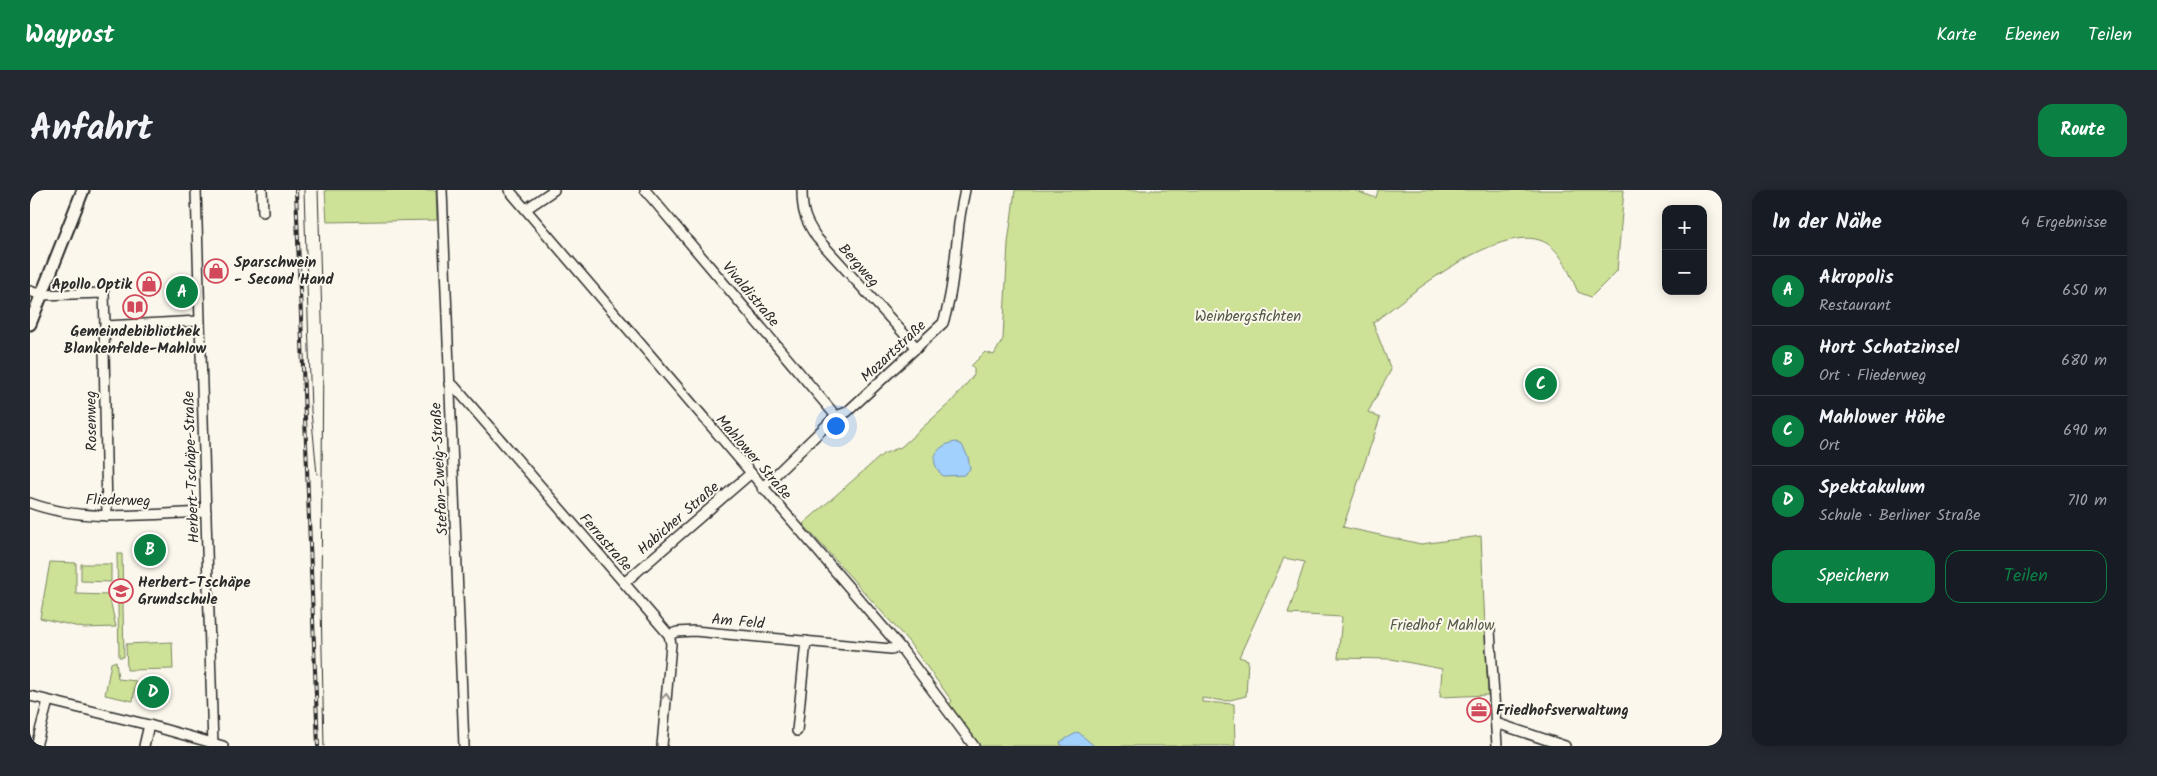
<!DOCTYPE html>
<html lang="de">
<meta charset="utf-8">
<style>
body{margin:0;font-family:Kalam,sans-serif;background:#242831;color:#f1f3f6}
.controls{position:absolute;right:15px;top:15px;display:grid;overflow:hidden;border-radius:10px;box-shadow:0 2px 12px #0003}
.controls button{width:45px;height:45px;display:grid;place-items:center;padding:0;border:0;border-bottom:1px solid #363941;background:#171b24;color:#f1f3f6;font:25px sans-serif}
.you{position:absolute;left:805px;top:235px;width:18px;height:18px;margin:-12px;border:4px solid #fff;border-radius:50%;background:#1a73e8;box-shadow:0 0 0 8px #1a73e833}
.badge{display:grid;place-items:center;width:32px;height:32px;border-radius:50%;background:#0b8043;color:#fff;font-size:16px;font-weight:700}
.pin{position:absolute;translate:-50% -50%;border:2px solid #fff;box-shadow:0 1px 5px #0006}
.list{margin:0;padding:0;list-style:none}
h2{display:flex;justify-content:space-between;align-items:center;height:65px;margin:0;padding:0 20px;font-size:21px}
h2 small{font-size:16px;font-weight:400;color:#9ea1a6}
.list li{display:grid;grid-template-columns:32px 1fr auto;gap:15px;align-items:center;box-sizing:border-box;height:70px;padding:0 20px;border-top:1px solid #363941}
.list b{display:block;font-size:19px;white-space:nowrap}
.list p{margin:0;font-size:16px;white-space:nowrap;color:#9ea1a6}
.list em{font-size:16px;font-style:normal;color:#9ea1a6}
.actions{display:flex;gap:10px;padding:15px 20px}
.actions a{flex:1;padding:11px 0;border:1px solid #0b8043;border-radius:15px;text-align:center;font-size:18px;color:#0b8043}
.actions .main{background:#0b8043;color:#fff}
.map{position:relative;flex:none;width:1692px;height:556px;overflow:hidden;border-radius:15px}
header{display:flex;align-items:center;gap:30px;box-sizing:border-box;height:70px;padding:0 25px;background:#0b8043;color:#fff}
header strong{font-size:24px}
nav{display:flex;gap:28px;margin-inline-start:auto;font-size:18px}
.intro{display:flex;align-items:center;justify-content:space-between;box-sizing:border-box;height:120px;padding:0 30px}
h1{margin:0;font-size:35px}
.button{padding:12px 22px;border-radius:15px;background:#0b8043;color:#fff;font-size:18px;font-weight:700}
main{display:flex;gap:30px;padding:0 30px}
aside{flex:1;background:#171b24;border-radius:15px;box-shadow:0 2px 12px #0003}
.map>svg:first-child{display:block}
.green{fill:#cde297;stroke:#7c8661}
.water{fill:#a3d1fe;stroke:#738faa}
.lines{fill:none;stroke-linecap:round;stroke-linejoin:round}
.minor-casing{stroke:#2b2b2b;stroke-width:12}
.major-casing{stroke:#2b2b2b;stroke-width:15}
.minor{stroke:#fbf7ec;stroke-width:9}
.major{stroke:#fbf7ec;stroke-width:11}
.tram{stroke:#2b2b2b;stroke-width:1}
.rail-casing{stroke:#2b2b2b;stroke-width:4}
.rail{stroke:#fbf7ec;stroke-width:2;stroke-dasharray:5.5;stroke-linecap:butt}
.oneway{stroke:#93918c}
.labels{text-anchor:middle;stroke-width:4;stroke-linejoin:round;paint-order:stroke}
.poi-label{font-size:15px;font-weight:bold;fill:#2b2b2b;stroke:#fbf7ec;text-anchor:start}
.street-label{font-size:15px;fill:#2b2b2b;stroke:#fbf7ec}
.park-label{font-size:15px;fill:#545946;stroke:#fbf7ec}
</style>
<header>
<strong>Waypost</strong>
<nav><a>Karte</a><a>Ebenen</a><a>Teilen</a></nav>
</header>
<div class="intro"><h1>Anfahrt</h1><a class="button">Route</a></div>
<main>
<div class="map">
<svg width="1692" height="556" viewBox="0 0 1692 556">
<rect width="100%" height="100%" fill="#fbf7ec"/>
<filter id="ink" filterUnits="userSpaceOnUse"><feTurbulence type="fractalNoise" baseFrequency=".02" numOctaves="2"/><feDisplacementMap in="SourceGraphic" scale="10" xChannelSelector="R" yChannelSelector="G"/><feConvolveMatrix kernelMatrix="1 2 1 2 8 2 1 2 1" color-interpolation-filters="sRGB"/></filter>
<g filter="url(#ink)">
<g class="green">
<polygon points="295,0 406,0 407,30 297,32"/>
<path d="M985,0H1323L1346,8L1348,0H1594L1587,81L1561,107L1548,102C1540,85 1534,65 1518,54C1475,26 1377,107 1343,133L1361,180L1338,222L1350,228L1313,337L1391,354L1451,346L1458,505L1410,507L1412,479L1361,469L1308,468L1312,427L1258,424L1275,372L1254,368L1209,467L1218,470L1216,506L1196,511L1172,508V512L1204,514L1205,556H1065L1030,552L1032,556H947L918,516L922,511L878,451L773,334L853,264L871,257L922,211L944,185V178L941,176L955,162L964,165L973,149L978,53Z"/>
<polygon points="87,364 92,364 94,467 89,467"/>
<polygon points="20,372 46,373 46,404 79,405 86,437 54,438 10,428"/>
<polygon points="51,374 81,374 81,392 51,391"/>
<polygon points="142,452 143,479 97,480 96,454"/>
<polygon points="86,471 88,489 106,491 103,511 75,505 81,473"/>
</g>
<g class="water">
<path d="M926,252L932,255L938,267L940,279L934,285L913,286C897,271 905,255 926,252Z"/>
<polygon points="1048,542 1063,555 1065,556 1032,556 1030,552"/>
</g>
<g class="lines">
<g class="minor-casing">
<g id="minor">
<polyline points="166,0 183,556"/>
<polyline points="232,0 233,22"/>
<polyline points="412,0 434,556"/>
<polyline points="479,0 870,457 944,556"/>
<polyline points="615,0 806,226"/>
<path d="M772,0C772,22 775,30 787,48L887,158"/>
<polyline points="496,19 524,0"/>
<polyline points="0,101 11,105 74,103 75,136 169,131"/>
<polyline points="75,136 74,158 77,326"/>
<polyline points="419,194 424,196 639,445 641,454 632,556"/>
<path d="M732,298L806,226L817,222L913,133C923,103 924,73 928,43C929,29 932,14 935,0"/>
<path d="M0,313C53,333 120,324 176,322"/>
<polyline points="594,393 720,284"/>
<polyline points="1460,440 1467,556"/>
<polyline points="639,445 647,442 664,441 861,459 870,457"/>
<polyline points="0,506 119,535 193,556"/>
<polyline points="1466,533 1535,556"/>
<polyline points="767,541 776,451"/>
<polyline points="6,556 18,511"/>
<polyline points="114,556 119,535"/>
</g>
</g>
<g class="major-casing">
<polyline id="major" points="0,134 53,0"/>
</g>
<use href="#minor" class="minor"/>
<use href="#major" class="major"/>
<g class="tram">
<polyline points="274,0 281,221 287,284"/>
<polyline points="288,0 293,160 291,413 294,556"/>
</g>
<g class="rail-casing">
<polyline id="rail" points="266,0 288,556"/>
</g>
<use href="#rail" class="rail"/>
</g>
<defs><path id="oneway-chevron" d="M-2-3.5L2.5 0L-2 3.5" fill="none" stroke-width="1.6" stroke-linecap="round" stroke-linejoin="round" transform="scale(1.25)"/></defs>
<use class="oneway" href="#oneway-chevron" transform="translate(636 507) rotate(-85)"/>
</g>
<defs>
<g id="shop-ring" transform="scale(1.25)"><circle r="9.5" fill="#fbf7ec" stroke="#d1495b" stroke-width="1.5"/><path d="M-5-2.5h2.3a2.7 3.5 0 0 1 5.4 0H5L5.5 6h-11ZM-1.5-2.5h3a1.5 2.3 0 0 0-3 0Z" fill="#d1495b"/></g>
<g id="library-ring" transform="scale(1.25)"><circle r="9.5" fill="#fbf7ec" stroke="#d1495b" stroke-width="1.5"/><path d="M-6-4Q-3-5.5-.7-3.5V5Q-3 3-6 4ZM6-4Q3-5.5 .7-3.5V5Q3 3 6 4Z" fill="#d1495b"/></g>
<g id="school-ring" transform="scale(1.25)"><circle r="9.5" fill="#fbf7ec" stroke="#d1495b" stroke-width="1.5"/><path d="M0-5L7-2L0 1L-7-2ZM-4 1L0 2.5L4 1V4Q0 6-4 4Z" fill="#d1495b"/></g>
<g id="office-ring" transform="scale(1.25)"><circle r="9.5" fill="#fbf7ec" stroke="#d1495b" stroke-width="1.5"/><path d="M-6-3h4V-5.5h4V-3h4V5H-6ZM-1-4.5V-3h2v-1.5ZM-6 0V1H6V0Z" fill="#d1495b"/></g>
</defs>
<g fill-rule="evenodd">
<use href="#shop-ring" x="186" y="81"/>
<use href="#shop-ring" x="119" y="94"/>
<use href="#library-ring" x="105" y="117"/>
<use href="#school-ring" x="91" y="401"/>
<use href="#office-ring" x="1449" y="520"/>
</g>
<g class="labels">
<g class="poi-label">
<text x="204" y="77">Sparschwein<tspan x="204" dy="17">- Second Hand</tspan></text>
<text x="102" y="99" text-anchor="end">Apollo Optik</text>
<text x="105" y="146" text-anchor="middle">Gemeindebibliothek<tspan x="105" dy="17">Blankenfelde-Mahlow</tspan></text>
<text x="108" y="397">Herbert-Tschäpe<tspan x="108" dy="17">Grundschule</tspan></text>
<text x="1466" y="525">Friedhofsverwaltung</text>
</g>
<g class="street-label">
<text transform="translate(829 75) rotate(48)" y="5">Bergweg</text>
<text transform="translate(721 104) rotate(50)" y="5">Vivaldistraße</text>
<text transform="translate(863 161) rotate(-43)" y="5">Mozartstraße</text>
<text transform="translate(61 231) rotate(-91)" y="5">Rosenweg</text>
<text transform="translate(724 267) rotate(49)" y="5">Mahlower Straße</text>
<text transform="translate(161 277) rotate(-92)" y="5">Herbert-Tschäpe-Straße</text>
<text transform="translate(409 279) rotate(-93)" y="5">Stefan-Zweig-Straße</text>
<text transform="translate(88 310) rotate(1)" y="5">Fliederweg</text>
<text transform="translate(648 328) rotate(-41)" y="5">Habicher Straße</text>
<text transform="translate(576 352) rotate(49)" y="5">Ferrastraße</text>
<text transform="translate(708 431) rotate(5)" y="5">Am Feld</text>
</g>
<g class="park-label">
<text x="1218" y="131">Weinbergsfichten</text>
<text x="1412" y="440">Friedhof Mahlow</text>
</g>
</g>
</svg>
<div class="controls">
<button>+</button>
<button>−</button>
</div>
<div class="you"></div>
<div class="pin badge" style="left:152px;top:102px">A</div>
<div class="pin badge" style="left:120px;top:360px">B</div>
<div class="pin badge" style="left:1511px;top:194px">C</div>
<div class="pin badge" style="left:123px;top:502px">D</div>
</div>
<aside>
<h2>In der Nähe<small>4 Ergebnisse</small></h2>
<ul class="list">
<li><span class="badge">A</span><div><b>Akropolis</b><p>Restaurant</p></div><em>650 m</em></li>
<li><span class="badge">B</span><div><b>Hort Schatzinsel</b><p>Ort · Fliederweg</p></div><em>680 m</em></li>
<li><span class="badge">C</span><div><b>Mahlower Höhe</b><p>Ort</p></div><em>690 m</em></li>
<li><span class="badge">D</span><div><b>Spektakulum</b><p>Schule · Berliner Straße</p></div><em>710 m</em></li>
</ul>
<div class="actions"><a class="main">Speichern</a><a>Teilen</a></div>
</aside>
</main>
